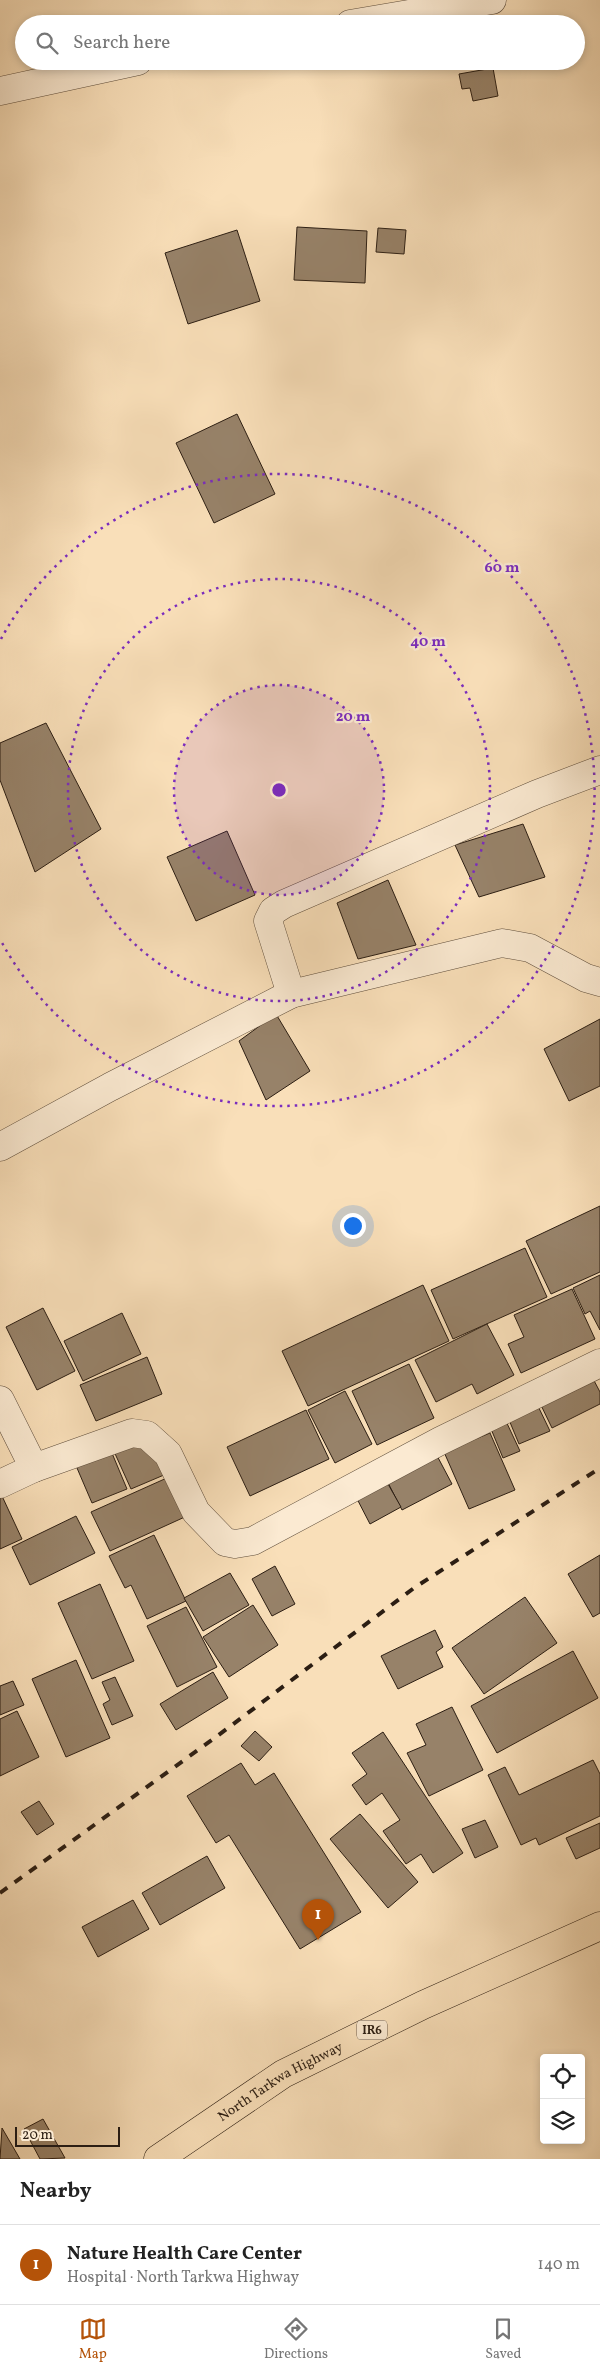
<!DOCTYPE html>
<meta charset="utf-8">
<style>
body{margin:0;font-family:Vollkorn,serif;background:#f2f2f2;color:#222}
.controls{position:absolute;right:15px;bottom:15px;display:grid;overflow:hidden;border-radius:5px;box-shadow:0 2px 8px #0003}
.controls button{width:45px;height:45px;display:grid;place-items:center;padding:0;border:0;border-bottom:1px solid #e0e0e0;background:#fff;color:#222;font:25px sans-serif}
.scale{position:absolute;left:15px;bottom:12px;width:105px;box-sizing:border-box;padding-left:5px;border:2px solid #2c1e13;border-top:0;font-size:14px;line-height:18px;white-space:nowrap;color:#2c1e13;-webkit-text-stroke:4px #fbead2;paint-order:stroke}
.you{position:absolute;left:352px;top:1225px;width:18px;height:18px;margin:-12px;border:4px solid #fff;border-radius:50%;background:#1a73e8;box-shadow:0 0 0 8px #1a73e833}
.badge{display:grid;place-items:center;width:32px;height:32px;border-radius:50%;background:#b45309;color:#fff;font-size:16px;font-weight:700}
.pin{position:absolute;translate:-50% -41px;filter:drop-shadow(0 1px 2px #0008)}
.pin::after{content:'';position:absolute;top:26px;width:18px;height:15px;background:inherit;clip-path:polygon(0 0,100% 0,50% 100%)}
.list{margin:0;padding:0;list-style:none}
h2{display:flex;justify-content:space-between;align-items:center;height:65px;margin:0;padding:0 20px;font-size:21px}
h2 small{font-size:16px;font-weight:400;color:#767676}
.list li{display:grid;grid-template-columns:32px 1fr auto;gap:15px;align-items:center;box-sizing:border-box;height:80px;padding:0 20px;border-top:1px solid #e0e0e0}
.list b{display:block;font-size:19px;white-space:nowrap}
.list p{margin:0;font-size:16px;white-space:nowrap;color:#767676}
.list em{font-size:16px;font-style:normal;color:#767676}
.icon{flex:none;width:28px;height:28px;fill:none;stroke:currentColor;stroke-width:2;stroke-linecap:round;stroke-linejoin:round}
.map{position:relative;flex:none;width:600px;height:2159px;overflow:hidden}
.search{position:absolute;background:#fff;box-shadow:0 2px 8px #0003;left:15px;right:15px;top:15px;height:55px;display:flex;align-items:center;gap:12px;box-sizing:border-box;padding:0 18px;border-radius:28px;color:#767676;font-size:19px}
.sheet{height:145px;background:#fff}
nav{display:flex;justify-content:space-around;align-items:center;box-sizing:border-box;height:70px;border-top:1px solid #e0e0e0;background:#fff;font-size:14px;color:#767676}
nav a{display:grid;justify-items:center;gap:2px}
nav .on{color:#b45309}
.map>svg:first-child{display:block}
.building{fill:#978269;stroke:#2c1e13}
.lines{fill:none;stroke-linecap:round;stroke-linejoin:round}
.minor-casing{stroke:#5f4e3c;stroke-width:29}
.major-casing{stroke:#2c1e13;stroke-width:29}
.minor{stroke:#fbead2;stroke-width:28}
.major{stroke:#f9dfb9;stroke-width:28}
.rail{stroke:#2c1e13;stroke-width:4;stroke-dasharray:9 9;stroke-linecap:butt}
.ring{fill:none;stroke:#7b2cbf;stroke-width:2.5;stroke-dasharray:2.5 5}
.labels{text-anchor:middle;stroke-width:4.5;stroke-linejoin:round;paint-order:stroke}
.shield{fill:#fbead2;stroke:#6a5b4c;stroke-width:1}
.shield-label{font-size:12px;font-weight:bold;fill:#2c1e13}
.street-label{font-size:14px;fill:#2c1e13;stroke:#fbead2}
.centre{fill:#7b2cbf;stroke:#fbead2;stroke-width:2.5}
.ring-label{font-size:15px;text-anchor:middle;font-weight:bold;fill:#7b2cbf;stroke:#fbead2;stroke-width:4.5;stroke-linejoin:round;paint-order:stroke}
</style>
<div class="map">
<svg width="600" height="2159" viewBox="0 0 600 2159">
<rect width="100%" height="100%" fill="#f9dfb9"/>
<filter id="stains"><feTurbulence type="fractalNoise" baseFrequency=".004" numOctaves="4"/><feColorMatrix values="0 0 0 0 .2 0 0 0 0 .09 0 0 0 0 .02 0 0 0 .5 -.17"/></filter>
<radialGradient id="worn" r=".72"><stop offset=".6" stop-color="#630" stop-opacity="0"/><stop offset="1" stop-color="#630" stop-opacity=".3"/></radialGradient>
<g class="building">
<polygon points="493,68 498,96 473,101 470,88 462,89 459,74"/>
<polygon points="297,227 367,231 365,283 294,280"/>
<polygon points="378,228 406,230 404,254 376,252"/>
<polygon points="237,230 260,301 188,324 165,253"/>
<polygon points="237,414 275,494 214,523 176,443"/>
<polygon points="46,723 101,829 35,872 0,780 0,743"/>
<polygon points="523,824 545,877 479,897 455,845"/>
<polygon points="227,831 255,895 196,921 167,857"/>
<polygon points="388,880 416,945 358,959 337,903"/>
<polygon points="276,1014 310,1071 266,1100 239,1041"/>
<polygon points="600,1019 600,1086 569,1101 544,1049"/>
<polygon points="600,1206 600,1272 551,1294 526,1241"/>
<polygon points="525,1248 547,1297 453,1339 431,1290"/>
<polygon points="600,1275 600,1330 590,1311 585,1314 573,1288"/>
<polygon points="423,1285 449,1341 308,1406 282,1351"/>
<polygon points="572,1289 595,1339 521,1373 508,1344 524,1337 514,1315"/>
<polygon points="43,1308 75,1371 37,1390 6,1327"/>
<polygon points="122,1313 141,1354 83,1381 64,1341"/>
<polygon points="487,1324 514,1375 477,1394 472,1384 436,1402 415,1360"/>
<polygon points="147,1357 162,1394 96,1421 80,1385"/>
<polygon points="409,1364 434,1418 377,1445 352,1391"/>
<polygon points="590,1373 600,1392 600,1404 552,1428 538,1399"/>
<polygon points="345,1391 372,1444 335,1463 308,1410"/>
<polygon points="536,1402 550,1431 519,1444 507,1415"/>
<polygon points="306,1410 329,1459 250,1496 227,1447"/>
<polygon points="504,1417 520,1451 503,1458 489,1424"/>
<polygon points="490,1433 515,1490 469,1509 444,1452"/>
<polygon points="109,1446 127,1489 92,1503 74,1461"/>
<polygon points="157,1446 171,1472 131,1489 112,1447"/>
<polygon points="434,1450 452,1484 402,1510 384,1475"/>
<polygon points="169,1477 187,1516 110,1551 91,1512"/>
<polygon points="384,1477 401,1507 370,1524 354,1493"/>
<polygon points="2,1496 22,1539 0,1549 0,1497"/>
<polygon points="76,1516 95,1553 30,1585 12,1547"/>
<polygon points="154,1535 186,1601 147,1619 131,1585 125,1588 109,1556"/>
<polygon points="600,1555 600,1613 593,1617 568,1574"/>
<polygon points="275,1566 295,1604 272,1616 252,1579"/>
<polygon points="230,1573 249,1605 203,1631 184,1598"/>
<polygon points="100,1584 134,1661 92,1679 58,1603"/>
<polygon points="525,1597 557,1643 484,1694 452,1648"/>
<polygon points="253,1605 278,1645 229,1677 203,1637"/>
<polygon points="186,1607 217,1667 177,1687 147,1626"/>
<polygon points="435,1630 443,1647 436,1652 443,1667 398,1689 381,1656"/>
<polygon points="573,1651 598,1698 497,1753 471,1706"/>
<polygon points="76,1660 110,1738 66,1757 32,1679"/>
<polygon points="213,1672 228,1698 176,1730 160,1704"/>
<polygon points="115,1677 133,1716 112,1725 103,1704 110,1700 102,1682"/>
<polygon points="13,1681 24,1705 0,1715 0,1686"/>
<polygon points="452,1707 483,1770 429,1796 407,1753 426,1745 416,1724"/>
<polygon points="17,1711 39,1757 0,1776 0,1719"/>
<polygon points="255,1731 272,1747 259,1761 241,1746"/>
<polygon points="383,1732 463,1853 433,1873 421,1854 406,1864 383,1831 400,1820 382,1793 366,1805 352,1785 367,1774 352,1753"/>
<polygon points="593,1760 600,1774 600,1816 539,1845 536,1838 521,1845 488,1775 505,1767 519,1795"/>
<polygon points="241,1763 255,1785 274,1773 361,1912 300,1949 229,1835 216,1843 187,1796"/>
<polygon points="39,1801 54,1824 37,1835 21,1812"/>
<polygon points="360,1814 418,1882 388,1908 330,1839"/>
<polygon points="485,1820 498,1847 475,1858 462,1829"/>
<polygon points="600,1823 600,1848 576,1859 566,1838"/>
<polygon points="207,1856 225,1888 160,1925 142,1893"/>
<polygon points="133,1900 149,1929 98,1957 82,1927"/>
<polygon points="43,2119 65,2158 40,2159 24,2129"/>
<polygon points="2,2128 20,2159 0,2159"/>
</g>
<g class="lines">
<g class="minor-casing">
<g id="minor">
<polyline points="350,24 492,0"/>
<polyline points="0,91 138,61"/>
<polyline points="291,994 268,921 273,911 284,904 537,794 600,770"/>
<polyline points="0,1147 110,1087 291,994 502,943 530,948 586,978 600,982"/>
<polyline points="0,1400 34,1468"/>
<polyline points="0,1484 34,1468 132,1433 147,1435 168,1454 196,1512 225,1542 235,1544 253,1541 440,1441 600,1363"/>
</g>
</g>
<g class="major-casing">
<g id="major">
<path id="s1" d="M158,2159L283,2074L423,2005L600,1926"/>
</g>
</g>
<use href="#minor" class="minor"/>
<use href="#major" class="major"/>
<polyline class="rail" points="0,1893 216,1737 414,1588 600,1468"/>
</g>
<circle cx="279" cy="790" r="105" fill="#7b2cbf" fill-opacity=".12"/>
<g class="ring">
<circle cx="279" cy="790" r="105"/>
<circle cx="279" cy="790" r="211"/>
<path d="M1 639A316 316 0 1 1 1 941"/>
</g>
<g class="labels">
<rect class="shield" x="357" y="2020.5" width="30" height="19" rx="4"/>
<g class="shield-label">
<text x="372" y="2034">IR6</text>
</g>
<g class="street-label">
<text dy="5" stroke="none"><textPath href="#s1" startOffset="145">North Tarkwa Highway</textPath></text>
</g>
</g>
<circle cx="279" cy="790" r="8" class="centre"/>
<g class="ring-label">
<text x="502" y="572">60 m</text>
<text x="428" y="646">40 m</text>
<text x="353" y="721">20 m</text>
</g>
<rect width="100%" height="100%" filter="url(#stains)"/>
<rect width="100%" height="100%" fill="url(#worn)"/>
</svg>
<div class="controls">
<button><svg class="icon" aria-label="locate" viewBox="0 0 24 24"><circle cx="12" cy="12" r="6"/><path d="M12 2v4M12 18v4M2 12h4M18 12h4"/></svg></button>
<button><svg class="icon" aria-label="layers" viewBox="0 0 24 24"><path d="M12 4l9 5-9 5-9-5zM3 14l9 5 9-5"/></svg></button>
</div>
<div class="scale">20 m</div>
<div class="you"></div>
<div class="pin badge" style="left:318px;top:1940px">1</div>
<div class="search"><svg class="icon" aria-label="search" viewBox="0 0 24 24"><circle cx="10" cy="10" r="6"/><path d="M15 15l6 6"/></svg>Search here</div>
</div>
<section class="sheet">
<h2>Nearby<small></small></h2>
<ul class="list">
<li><span class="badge">1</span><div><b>Nature Health Care Center</b><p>Hospital · North Tarkwa Highway</p></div><em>140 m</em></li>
</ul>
</section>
<nav>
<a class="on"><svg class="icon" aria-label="map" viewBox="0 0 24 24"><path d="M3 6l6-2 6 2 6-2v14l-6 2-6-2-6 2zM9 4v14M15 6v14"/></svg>Map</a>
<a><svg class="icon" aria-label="directions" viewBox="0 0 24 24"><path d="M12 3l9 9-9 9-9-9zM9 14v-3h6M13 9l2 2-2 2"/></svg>Directions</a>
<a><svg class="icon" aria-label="saved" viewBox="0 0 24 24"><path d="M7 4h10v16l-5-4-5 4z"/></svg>Saved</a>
</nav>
